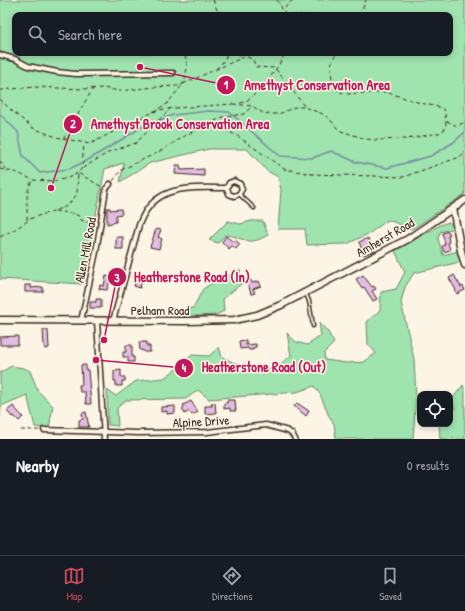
<!DOCTYPE html>
<style>
body{margin:0;font-family:"Patrick Hand",sans-serif;background:#20242c;color:#f1f3f6}
.controls{position:absolute;right:12px;bottom:12px;display:grid;overflow:hidden;border-radius:8px;box-shadow:0 2px 6px #0003}
.controls button{width:36px;height:36px;display:grid;place-items:center;padding:0;border:0;border-bottom:1px solid #363941;background:#171b24;color:#f1f3f6;font:20px sans-serif}
.list{margin:0;padding:0;list-style:none}
h2{display:flex;justify-content:space-between;align-items:center;height:52px;margin:0;padding:0 16px;font-size:17px}
h2 small{font-size:13px;font-weight:400;color:#9ea1a6}
.icon{flex:none;width:22px;height:22px;fill:none;stroke:currentColor;stroke-width:2;stroke-linecap:round;stroke-linejoin:round}
.map{position:relative;flex:none;width:465px;height:439px;overflow:hidden}
.search{position:absolute;background:#171b24;box-shadow:0 2px 6px #0003;left:12px;right:12px;top:12px;height:44px;display:flex;align-items:center;gap:10px;box-sizing:border-box;padding:0 14px;border-radius:8px;color:#9ea1a6;font-size:15px}
.sheet{height:116px;background:#171b24}
nav{display:flex;justify-content:space-around;align-items:center;box-sizing:border-box;height:56px;border-top:1px solid #363941;background:#171b24;font-size:11px;color:#9ea1a6}
nav a{display:grid;justify-items:center;gap:2px}
nav .on{color:#d1495b}
.map>svg:first-child{display:block}
.green{fill:#9fe3af;stroke:#6d8666;fill-rule:evenodd}
.lines{fill:none;stroke-linecap:round;stroke-linejoin:round}
.stream{stroke:#738ea1;stroke-width:1.5}
.building{fill:#e4bbe2;stroke:#3b2a1e}
.service-casing{stroke:#3b2a1e;stroke-width:5}
.minor-casing{stroke:#3b2a1e;stroke-width:7}
.secondary-casing{stroke:#3b2a1e;stroke-width:9}
.path{stroke:#3b2a1e;stroke-width:1;stroke-dasharray:4 3;stroke-linecap:butt}
.service{stroke:#fcf5e5;stroke-width:2}
.minor{stroke:#fcf5e5;stroke-width:4}
.secondary{stroke:#fcf5e5;stroke-width:6}
.labels{text-anchor:middle;stroke-width:3;stroke-linejoin:round;paint-order:stroke}
.street-label{font-size:13px;fill:#3b2a1e;stroke:#fcf5e5}
.leader{fill:none;stroke:#c2185b;stroke-width:1.5}
.callout-dot{fill:#c2185b;stroke:#fcf5e5;stroke-width:1.5}
.mark-label{font-size:12px;text-anchor:middle;font-weight:bold;fill:#fff}
.callout-label{font-size:14px;text-anchor:middle;font-weight:bold;fill:#c2185b;stroke:#fcf5e5;stroke-width:3;stroke-linejoin:round;paint-order:stroke}
</style>
<div class="map">
<svg width="465" height="439" viewBox="0 0 465 439">
<rect width="100%" height="100%" fill="#fcf5e5"/>
<filter id="ink" filterUnits="userSpaceOnUse"><feTurbulence type="fractalNoise" baseFrequency=".025" numOctaves="2"/><feDisplacementMap in="SourceGraphic" scale="8" xChannelSelector="R" yChannelSelector="G"/><feConvolveMatrix kernelMatrix="1 2 1 2 8 2 1 2 1" color-interpolation-filters="sRGB"/></filter>
<g filter="url(#ink)">
<g class="green">
<path d="M0,0H465V194L412,229L388,220L370,233L347,244L307,245L305,229H278L281,190L278,177L267,171L247,149H209L150,163L120,182L124,163L105,169L82,284L0,279ZM15,15H450V53H15Z"/>
<path d="M228,221L240,224L251,221H263L268,235C261,239 253,243 244,240C237,238 233,235 225,235L218,243L209,240Z"/>
<path d="M449,222L454,228L440,232L438,239L443,255L458,251L460,262L414,273L405,287L401,302L414,359L416,398L413,439H336L334,424L328,414L320,394L314,386L297,392L209,399L198,390L186,399L126,400L117,408L118,426L108,425L107,390L116,396L136,381L164,378L175,370L192,355L209,356L219,347L222,357C234,363 257,374 270,369C277,367 285,360 291,356L287,333L296,342L307,345L321,336L319,322L328,332L334,343L324,353L325,360L346,363L364,362L376,353L368,344L367,322L380,310L381,292L396,289L405,272L395,251L440,225Z"/>
<polygon points="240,270 241,284 223,299 224,311 216,315 175,317 176,310 193,308 203,289 214,282"/>
<polygon points="11,366 24,368 30,371 38,391 53,406 49,428 35,427 27,395 1,406 0,416 0,373"/>
<polygon points="463,385 465,392 465,439 440,439 439,424 450,424 450,412 455,409 452,399"/>
</g>
<g class="lines">
<polyline class="stream" points="0,114 18,132 23,156 40,173 69,169 88,160 142,127 173,115 209,111 229,112 280,156 312,158 331,151 356,162 387,168 431,156 454,142 465,132"/>
</g>
<g class="building">
<polygon points="176,165 180,165 181,170 204,169 204,176 175,174"/>
<polygon points="107,208 110,208 110,210 121,209 122,214 116,215 116,222 107,224"/>
<polygon points="156,229 161,230 158,237 162,239 159,249 150,247"/>
<polygon points="448,231 450,235 448,236 449,242 448,242 450,250 444,252 442,246 445,245 444,243 445,243 442,233"/>
<polygon points="226,236 233,242 235,240 240,244 236,249 232,246 229,249 222,242"/>
<rect x="116" y="237" width="7" height="12"/>
<polygon points="368,238 374,251 364,255 359,242"/>
<polygon points="138,272 143,274 140,288 134,286"/>
<polygon points="363,275 372,287 374,286 376,289 372,291 377,299 373,301 364,287 362,288 356,279"/>
<polygon points="454,275 461,287 463,286 465,290 457,294 455,291 456,290 449,278"/>
<polygon points="106,276 111,277 107,290 99,289 100,285 104,286"/>
<polygon points="250,279 252,283 259,281 261,286 253,289 255,293 251,294 247,280"/>
<polygon points="25,285 31,285 31,288 43,287 43,292 25,292"/>
<polygon points="96,299 101,299 101,308 90,308 90,302 96,302"/>
<polygon points="43,330 48,330 49,348 45,349 44,346"/>
<polygon points="18,336 18,345 0,345 0,337"/>
<polygon points="246,340 246,345 256,344 256,347 253,348 253,350 249,350 248,348 240,349 239,341"/>
<polygon points="139,342 147,342 147,346 150,346 150,352 144,352 144,351 140,350"/>
<polygon points="126,345 132,345 132,357 134,357 134,362 128,362 128,357 123,357 123,352 126,352"/>
<polygon points="81,365 86,365 86,370 88,370 91,404 86,404 85,392 80,392 79,385 82,385"/>
<polygon points="121,370 121,377 125,377 125,381 122,381 122,386 116,386 116,381 114,381 114,371"/>
<polygon points="227,400 235,400 236,411 230,411 230,408 224,409 224,403 227,403"/>
<polygon points="191,401 198,412 192,415 189,411 185,414 182,409 184,407 183,405"/>
<polygon points="211,403 215,403 216,413 205,414 205,406 212,406"/>
<polygon points="297,403 309,411 306,416 294,406"/>
<polygon points="13,406 23,417 19,421 14,416 12,417 7,411"/>
<polygon points="175,406 175,413 167,414 167,411 161,412 161,407"/>
<polygon points="86,412 89,427 79,427 79,420 83,419 82,413"/>
</g>
<g class="lines">
<g class="service-casing">
<g id="service">
<polyline points="239,194 254,208"/>
<polyline points="306,294 309,301 313,326"/>
</g>
</g>
<g class="minor-casing">
<g id="minor">
<polyline points="0,55 15,59 28,66 57,72 76,74 173,73"/>
<polyline points="81,321 96,252 106,189 110,184"/>
<polyline points="97,321 104,439"/>
<path d="M113,321L139,225C154,183 190,188 227,188L229,194L234,196L239,194L242,189L240,184L234,181L229,183L227,188"/>
<polyline points="44,430 138,433 207,432 266,425 288,431 292,434 295,439"/>
</g>
</g>
<g class="secondary-casing">
<g id="secondary">
<polyline points="453,208 461,251 465,265"/>
<polyline points="0,320 186,321 234,320 257,315 281,305 408,239 465,200"/>
</g>
</g>
<g class="path">
<polyline points="213,0 219,15"/>
<polyline points="277,0 281,6 283,14"/>
<path d="M284,15C284,8 287,4 293,0"/>
<polyline points="360,15 366,0"/>
<polyline points="231,53 244,56"/>
<path d="M216,69C221,64 226,60 227,53"/>
<polyline points="0,90 35,87 83,89 103,88 119,91 155,87 177,86 183,84 185,80 187,67 185,53"/>
<polyline points="0,99 12,111 33,128 56,137 90,144 136,120 158,110 175,108 233,104"/>
<path d="M240,103C254,102 280,66 285,53"/>
<path d="M233,104L252,106L263,113L269,114H279L295,107H304L323,114L330,119L336,127L341,131L366,139L376,140L407,139L439,133L444,130L446,126L445,111L442,108L417,102L386,92L345,94L336,90C331,76 327,65 337,53"/>
<polyline points="153,112 167,104 183,84 246,56 253,60 256,67 275,68 293,91 304,106"/>
<polyline points="447,121 457,126 465,122"/>
<polyline points="212,123 239,137 284,169 312,174 403,177 460,157 465,151"/>
<path d="M63,139C75,123 82,104 94,88"/>
<polyline points="0,161 5,169"/>
<polyline points="83,168 109,152 136,143 170,109"/>
<polyline points="0,169 18,173 33,180 55,181 68,178 78,173 82,168 84,144"/>
<polyline points="113,181 121,170 159,152 188,134 223,117 244,114 252,106"/>
<polyline points="55,211 74,214 79,216 81,220 96,226"/>
<path d="M27,220C28,205 24,195 32,181"/>
<polyline points="0,237 17,228 32,218 65,207 73,200 77,193 78,173 102,187"/>
<polyline points="21,430 41,430"/>
</g>
<use href="#service" class="service"/>
<use href="#minor" class="minor"/>
<use href="#secondary" class="secondary"/>
</g>
</g>
<g class="labels">
<g class="street-label">
<text transform="translate(385 237) rotate(-30)" y="5">Amherst Road</text>
<text transform="translate(85 250) rotate(-79)" y="5">Allen Mill Road</text>
<text x="160" y="315">Pelham Road</text>
<text transform="translate(201 421) rotate(-3)" y="5">Alpine Drive</text>
</g>
</g>
<path class="leader" d="M140 67L226 85M51 188L73 124M104 340L117 277M96 360L184 368"/>
<g class="callout-dot">
<circle cx="140" cy="67" r="4"/>
<circle cx="51" cy="188" r="4"/>
<circle cx="104" cy="340" r="4"/>
<circle cx="96" cy="360" r="4"/>
<circle cx="226" cy="85" r="10"/>
<circle cx="73" cy="124" r="10"/>
<circle cx="117" cy="277" r="10"/>
<circle cx="184" cy="368" r="10"/>
</g>
<g class="mark-label">
<text x="226" y="89">1</text>
<text x="73" y="128">2</text>
<text x="117" y="282">3</text>
<text x="184" y="372">4</text>
</g>
<g class="callout-label">
<text x="317" y="90">Amethyst Conservation Area</text>
<text x="180" y="129">Amethyst Brook Conservation Area</text>
<text x="192" y="282">Heatherstone Road (In)</text>
<text x="264" y="372">Heatherstone Road (Out)</text>
</g>
</svg>
<div class="controls">
<button><svg class="icon" aria-label="locate" viewBox="0 0 24 24"><circle cx="12" cy="12" r="6"/><path d="M12 2v4M12 18v4M2 12h4M18 12h4"/></svg></button>
</div>
<div class="search"><svg class="icon" aria-label="search" viewBox="0 0 24 24"><circle cx="10" cy="10" r="6"/><path d="M15 15l6 6"/></svg>Search here</div>
</div>
<section class="sheet">
<h2>Nearby<small>0 results</small></h2>
<ul class="list">
</ul>
</section>
<nav>
<a class="on"><svg class="icon" aria-label="map" viewBox="0 0 24 24"><path d="M3 6l6-2 6 2 6-2v14l-6 2-6-2-6 2zM9 4v14M15 6v14"/></svg>Map</a>
<a><svg class="icon" aria-label="directions" viewBox="0 0 24 24"><path d="M12 3l9 9-9 9-9-9zM9 14v-3h6M13 9l2 2-2 2"/></svg>Directions</a>
<a><svg class="icon" aria-label="saved" viewBox="0 0 24 24"><path d="M7 4h10v16l-5-4-5 4z"/></svg>Saved</a>
</nav>
